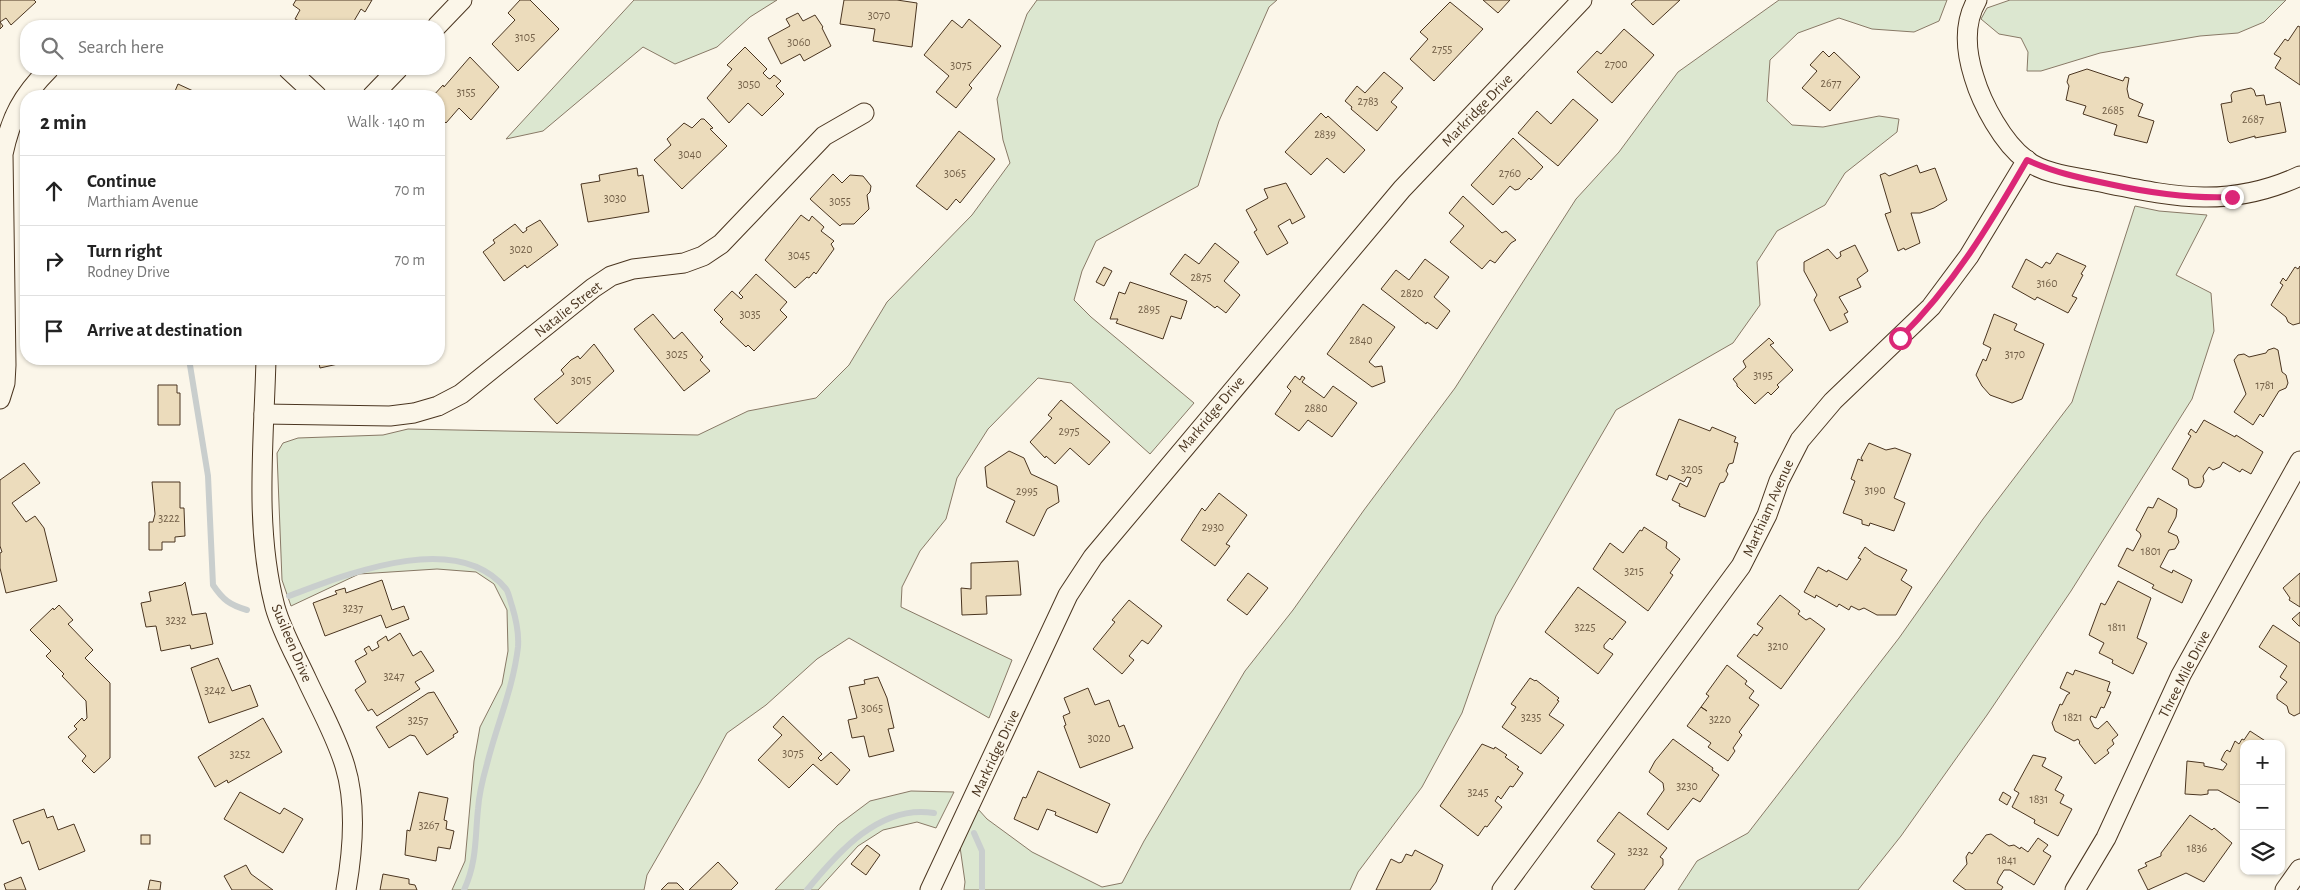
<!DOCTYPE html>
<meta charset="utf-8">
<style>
body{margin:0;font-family:"Alegreya Sans",sans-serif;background:#f6f6f6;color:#222}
.controls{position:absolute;right:15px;bottom:15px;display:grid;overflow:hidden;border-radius:10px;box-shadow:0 1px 4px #0004}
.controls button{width:45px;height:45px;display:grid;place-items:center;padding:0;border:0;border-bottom:1px solid #e0e0e0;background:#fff;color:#222;font:25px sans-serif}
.stop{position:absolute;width:15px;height:15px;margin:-11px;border:4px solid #db2777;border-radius:50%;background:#fff}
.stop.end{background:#db2777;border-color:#fff;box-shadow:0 1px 5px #0008}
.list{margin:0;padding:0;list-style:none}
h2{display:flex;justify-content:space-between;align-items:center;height:65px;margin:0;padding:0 20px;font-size:21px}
h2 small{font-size:16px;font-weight:400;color:#767676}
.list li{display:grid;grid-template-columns:32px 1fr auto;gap:15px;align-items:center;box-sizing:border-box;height:70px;padding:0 20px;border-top:1px solid #e0e0e0}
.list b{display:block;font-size:19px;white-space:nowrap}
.list p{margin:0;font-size:16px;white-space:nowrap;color:#767676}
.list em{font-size:16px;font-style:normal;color:#767676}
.icon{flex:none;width:28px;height:28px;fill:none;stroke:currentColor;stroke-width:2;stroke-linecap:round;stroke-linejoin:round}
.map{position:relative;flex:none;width:2300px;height:890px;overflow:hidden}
.search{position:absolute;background:#fff;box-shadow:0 1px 4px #0004;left:20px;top:20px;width:425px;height:55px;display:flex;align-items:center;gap:12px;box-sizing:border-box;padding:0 18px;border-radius:20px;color:#767676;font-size:19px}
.panel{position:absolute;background:#fff;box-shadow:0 1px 4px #0004;left:20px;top:90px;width:425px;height:275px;border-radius:20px}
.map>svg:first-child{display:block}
.green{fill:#dce7d0;stroke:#887966}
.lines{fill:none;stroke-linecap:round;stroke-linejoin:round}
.stream{stroke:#c9cecd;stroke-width:6}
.building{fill:#ecdcbc;stroke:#4a3520}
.minor-casing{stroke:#4a3520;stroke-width:21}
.minor{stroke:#fbf6e9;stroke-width:19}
.route{stroke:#db2777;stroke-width:6}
.labels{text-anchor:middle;stroke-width:4;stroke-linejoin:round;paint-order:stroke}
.number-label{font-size:12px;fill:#725f47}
.street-label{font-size:15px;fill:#4a3520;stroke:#fbf6e9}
</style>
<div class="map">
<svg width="2300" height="890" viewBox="0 0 2300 890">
<rect width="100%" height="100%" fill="#fbf6e9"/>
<g class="green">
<polygon points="634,0 777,0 750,17 717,47 675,64 643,47 543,131 506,139"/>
<polygon points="1037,0 1277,0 1269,7 1219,121 1198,186 1096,241 1082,271 1074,300 1091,317 1194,403 1150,454 1071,383 1038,378 988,429 957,478 946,519 920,551 902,587 901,607 1012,660 989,718 849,638 817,659 766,705 727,733 700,783 647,875 644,890 452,890 465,861 474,761 480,727 502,684 508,651 507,610 494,584 476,572 437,569 359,574 291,606 282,580 277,453 283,443 298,438 383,435 408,429 698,435 748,411 816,398 849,365 887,302 972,215 1010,163 1003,140 997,99 1027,14"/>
<polygon points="1779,0 1947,0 1939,21 1914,32 1872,29 1839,18 1798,33 1770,60 1767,101 1792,125 1823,127 1879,116 1899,119 1897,132 1845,173 1825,205 1777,231 1757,262 1760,305 1733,343 1616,410 1496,616 1462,713 1422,787 1358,872 1350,890 964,890 965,882 960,847 978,809 987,819 1032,852 1102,887 1122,883 1144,841 1245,671 1293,610 1364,510 1455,388 1576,199 1619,152 1678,72"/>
<polygon points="2010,0 2286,0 2264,22 2238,33 2200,36 2100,53 2041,71 2027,71 2028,52 2021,38 1999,34 1981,19 1987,8"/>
<polygon points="2135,206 2159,211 2207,215 2176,275 2211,293 2214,331 2192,399 2071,591 1987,715 1901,836 1858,890 1678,890 1697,861 1748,833 1899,638 1983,519 2072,402"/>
<polygon points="911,791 954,792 936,828 917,822 883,830 858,846 818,890 775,890 838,825 870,801"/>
</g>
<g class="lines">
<g class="stream">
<polyline points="25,143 26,143"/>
<path d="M189,359L208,476L213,585C223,600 230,605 247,610"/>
<path d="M289,596C348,574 457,529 506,589C509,593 510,601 512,606C516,619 519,634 518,647C513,689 497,724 487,764C483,778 479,794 478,809C475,838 477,862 464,890"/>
<polyline points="974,833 982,851 982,890"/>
<path d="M807,890C838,852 880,804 934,813"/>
</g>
</g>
<g class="building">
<polygon points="0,0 34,0 36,2 11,25 6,18 0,22 3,26 0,29"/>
<polygon points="296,0 372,0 365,12 361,9 351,26 309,26 295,19 300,10 293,5"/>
<polygon points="520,0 530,0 559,29 518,71 492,44 515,20 508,13"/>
<polygon points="844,0 897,0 917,3 912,47 873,41 875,29 840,24"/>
<polygon points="1483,0 1510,0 1498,13"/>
<polygon points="1636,0 1680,0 1653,25 1631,4"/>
<polygon points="1450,2 1483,29 1434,81 1410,59 1428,39 1420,32"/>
<polygon points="798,13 803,21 815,15 823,27 822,28 831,46 804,61 800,54 781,64 768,38 790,26 786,19"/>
<polygon points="969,19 1001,46 969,85 972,88 956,108 936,92 949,76 924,55 952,20 962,28"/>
<polygon points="2298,26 2300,27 2300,85 2275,68 2281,58 2274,54 2285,39 2288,41"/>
<polygon points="1624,29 1654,55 1612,103 1577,72 1597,51 1601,54"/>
<polygon points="745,47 767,69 763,73 768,78 770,79 774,75 781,81 776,86 784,94 762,116 748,103 729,123 707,98 732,69 727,65"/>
<polygon points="1823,51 1829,57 1834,52 1860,77 1830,111 1802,88 1817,71 1810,65"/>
<polygon points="470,57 499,87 471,120 459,108 446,123 439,116 439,96 433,96 443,85 444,87"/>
<polygon points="2087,69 2123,81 2125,77 2129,78 2127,89 2129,98 2143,104 2138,116 2154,121 2147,143 2114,135 2117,125 2083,114 2086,106 2066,100 2069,86 2067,82 2069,75"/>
<polygon points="1384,72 1403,88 1391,102 1397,107 1377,131 1351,109 1352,107 1345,101 1357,86 1365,93"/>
<polygon points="178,84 204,96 173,96"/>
<polygon points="2251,88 2254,90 2256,96 2264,95 2266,105 2280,102 2286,132 2255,138 2255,136 2230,143 2228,141 2221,104 2232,102 2231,95 2233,92"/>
<polygon points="1573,99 1598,120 1558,166 1518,133 1537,111 1551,124"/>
<polygon points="1321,113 1326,118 1328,116 1365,150 1344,173 1327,158 1311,175 1285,152"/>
<polygon points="701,119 704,119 713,128 710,129 727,146 682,189 654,160 671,145 667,139 684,123 692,128"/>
<polygon points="959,131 995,159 960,203 956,199 947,210 916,186"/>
<polygon points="1513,138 1543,167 1531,180 1529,178 1519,189 1515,190 1510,186 1493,205 1471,185"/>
<polygon points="1917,165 1920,173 1935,168 1947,200 1934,208 1920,213 1911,213 1920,243 1905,250 1904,248 1898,251 1885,214 1891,212 1880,175 1885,173 1889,176"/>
<polygon points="637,168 638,176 643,175 649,212 588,222 581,184 600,181 599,175"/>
<polygon points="833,174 842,183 850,175 863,176 871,186 870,192 867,195 869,209 854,224 842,224 840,226 810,199"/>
<polygon points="1286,183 1305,217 1292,224 1290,219 1278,226 1288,243 1267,255 1254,232 1257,230 1246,210 1268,198 1264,189"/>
<polygon points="1463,196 1502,233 1506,231 1516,240 1511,243 1495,263 1490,260 1482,269 1450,242 1464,226 1449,213"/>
<polygon points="801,215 809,221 812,216 824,227 821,231 834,241 831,244 834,249 816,274 814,272 809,278 807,277 795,288 765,260"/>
<polygon points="540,220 558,245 527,268 525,265 504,281 483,252 495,243 493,240 515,224 523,233 527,230 526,228"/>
<polygon points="1215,243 1239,262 1224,281 1240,295 1226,313 1217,306 1215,308 1170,274 1185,254 1199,264"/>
<polygon points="1855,245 1868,271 1857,279 1861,287 1839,297 1848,312 1844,314 1848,322 1830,331 1814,300 1817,295 1804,271 1804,262 1828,249 1837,259 1841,256 1840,252"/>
<polygon points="2057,253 2086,266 2081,274 2083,275 2072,296 2077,298 2068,313 2037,297 2035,300 2012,287 2026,259 2042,268 2046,262 2050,264"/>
<polygon points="1425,259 1449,277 1434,297 1450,311 1437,329 1427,322 1426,324 1381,289 1396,270 1409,280"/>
<polygon points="2300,266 2300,323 2293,325 2288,322 2286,317 2271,305 2283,285 2280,283 2283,278 2286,281 2295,267 2298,269"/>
<polygon points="1104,267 1112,271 1104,286 1096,282"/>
<polygon points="756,274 787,302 780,310 787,317 754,351 748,345 746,347 720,322 723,319 714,310 732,291 741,299 743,297 739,293"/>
<polygon points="1130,282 1187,301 1181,319 1171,316 1163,339 1116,323 1118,319 1110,319 1119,292 1125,294"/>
<polygon points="1363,304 1395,327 1369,362 1375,367 1382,366 1385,382 1372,387 1327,354"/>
<polygon points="653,314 674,339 682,332 703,357 700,360 710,371 684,391 634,329"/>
<polygon points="1994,314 2017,324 2014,330 2044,344 2022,399 2012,403 1990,395 1982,386 1976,375 1983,359 1986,361 1991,348 1983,344"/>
<polygon points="1769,338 1774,343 1770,345 1793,370 1777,385 1779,387 1771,395 1768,392 1755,404 1737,386 1737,384 1733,379 1746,367 1743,361"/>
<polygon points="594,344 614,371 557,424 534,399 564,374 561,370 571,360 578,356 580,359"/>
<polygon points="2274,348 2278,350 2282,372 2286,375 2288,383 2286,388 2279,391 2263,417 2260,414 2253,425 2234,412 2246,394 2234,360 2238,355 2244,354 2249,357 2266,353 2268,350"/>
<polygon points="318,359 338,359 338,364 320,368"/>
<polygon points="1295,376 1300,380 1302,376 1305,378 1302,382 1324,398 1333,386 1357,403 1332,437 1308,420 1299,431 1275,414 1291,391 1287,387"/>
<polygon points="158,385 177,385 177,393 180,393 180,425 158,425"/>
<polygon points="1061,400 1110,442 1089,465 1070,448 1055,464 1046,456 1045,458 1030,442 1052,418 1048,415"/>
<polygon points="1679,419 1710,431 1712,427 1736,437 1734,442 1738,443 1733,463 1729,464 1726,471 1728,474 1724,482 1720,483 1705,517 1679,506 1680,504 1672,500 1680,483 1687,487 1691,478 1687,477 1684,482 1669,475 1667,480 1656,475"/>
<polygon points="2204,420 2235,437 2236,435 2263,452 2251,474 2242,469 2240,472 2223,462 2220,467 2213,470 2209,467 2203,476 2204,481 2201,487 2195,488 2189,485 2188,479 2172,469 2191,436 2188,434 2191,429 2196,433"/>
<polygon points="1869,443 1886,450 1895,448 1911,454 1894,498 1905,503 1894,531 1870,523 1869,526 1862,524 1862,520 1843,513 1855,481 1851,479 1858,459 1863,461 1861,458"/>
<polygon points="1009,451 1024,458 1031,474 1057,486 1059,502 1047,509 1034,536 1006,522 1015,501 987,487 985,467"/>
<polygon points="24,463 40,483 12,503 26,522 35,516 44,528 57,581 6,593 0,568 0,553 2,552 0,546 0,480"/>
<polygon points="152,482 180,482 180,508 184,508 185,536 175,537 175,542 162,542 162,550 149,550 149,522 153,522 155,514"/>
<polygon points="1219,493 1247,515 1226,544 1230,546 1215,566 1181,540 1202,508 1205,511"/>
<polygon points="2158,498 2177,509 2176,517 2168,532 2177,536 2179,542 2175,549 2169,550 2160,567 2172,573 2173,570 2192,580 2182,603 2152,588 2154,585 2118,566 2127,548 2133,551 2141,536 2140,533 2136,530 2148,507 2153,508"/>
<polygon points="1644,527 1667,542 1666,548 1680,559 1670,573 1673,575 1667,584 1648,611 1593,569 1610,543 1623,553 1640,530 1642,531"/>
<polygon points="1865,547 1874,554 1907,570 1901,580 1912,587 1896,615 1877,615 1864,608 1859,610 1851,606 1849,610 1839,604 1837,607 1816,595 1815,598 1804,592 1818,567 1827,572 1828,570 1847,580 1861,559 1858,558"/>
<polygon points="1018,561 1021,595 986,596 987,614 962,615 961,588 971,589 971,563"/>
<polygon points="1248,573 1268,588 1247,615 1227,600"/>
<polygon points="2300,573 2300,607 2289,600 2290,598 2283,588"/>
<polygon points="382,580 392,610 404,606 409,619 386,628 381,615 325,636 313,603 337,594 335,591 345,588 346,593"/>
<polygon points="2118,581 2151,598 2137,638 2147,643 2133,674 2112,663 2113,660 2099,653 2104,643 2089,635 2101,603 2105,605"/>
<polygon points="185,582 192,615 206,613 213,644 191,649 190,645 161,651 156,626 146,627 141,603 151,601 149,592 182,585"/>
<polygon points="1578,587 1626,622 1612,640 1610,638 1604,645 1604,648 1613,654 1598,674 1545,632"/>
<polygon points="1780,595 1800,611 1798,614 1806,620 1810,618 1825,629 1781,689 1737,656 1754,634 1757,636 1763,628 1757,624"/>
<polygon points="1129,600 1162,626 1148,644 1142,640 1129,656 1134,660 1122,674 1093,649 1115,622 1112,620"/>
<polygon points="59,605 73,620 68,624 93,650 85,658 110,683 110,758 94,773 82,761 86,756 68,737 77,729 74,726 82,718 84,721 87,718 86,701 62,676 64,674 46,656 51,651 30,630 53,608 54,610"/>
<polygon points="2300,612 2300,626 2299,626 2292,619"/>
<polygon points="2273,625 2300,643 2300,713 2294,716 2289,713 2287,706 2277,699 2277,695 2287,682 2280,677 2287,666 2259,647"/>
<polygon points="400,633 413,656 421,651 434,671 415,682 420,689 377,716 372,709 368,711 355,690 366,682 355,661 367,654 364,649 369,646 372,651 379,647 377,642 386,636 388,641"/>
<polygon points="218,658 232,691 250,685 258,706 209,723 191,668"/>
<polygon points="1727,665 1747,681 1745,684 1754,691 1749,698 1759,705 1739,732 1742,735 1733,748 1735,751 1728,761 1708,747 1711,743 1687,726 1701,707 1707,711 1701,707 1709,696 1706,694"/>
<polygon points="2075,670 2110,682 2107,691 2111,692 2104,708 2101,707 2096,718 2091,716 2090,719 2094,727 2098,729 2107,721 2118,735 2112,740 2114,744 2107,750 2109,753 2095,764 2079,743 2080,742 2078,739 2074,741 2055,731 2052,723 2060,704 2062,705 2067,695 2070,693 2060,688 2067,672 2073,675"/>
<polygon points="878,677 887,698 894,728 888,729 894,751 869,757 864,736 852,738 848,720 857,718 849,687 865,684 864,680"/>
<polygon points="1530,678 1535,681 1536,680 1559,698 1557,700 1559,701 1549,715 1564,725 1541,754 1502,727 1516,707 1511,704"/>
<polygon points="1088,688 1095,705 1109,700 1119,727 1124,725 1133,748 1080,768 1064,726 1066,725 1063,716 1070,713 1064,698"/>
<polygon points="434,692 458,732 453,735 454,737 427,755 415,736 410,735 389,748 376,727 428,693"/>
<polygon points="783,716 822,754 818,758 821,761 831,752 850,770 837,785 813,764 789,788 758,760 782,735 773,727"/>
<polygon points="263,718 282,752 228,783 227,780 215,787 198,757"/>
<polygon points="2250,731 2270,744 2244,744 2244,805 2218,790 2208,790 2208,794 2201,795 2185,794 2187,761 2204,763 2204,766 2223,770 2227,764 2221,760 2225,752 2227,750 2230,752 2235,741 2239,744 2242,739 2244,740"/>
<polygon points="1673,739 1713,768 1712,770 1719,775 1700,802 1693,798 1668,830 1647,814 1664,790 1663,783 1649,772 1655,761"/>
<polygon points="1482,744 1494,749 1495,747 1507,755 1505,757 1519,767 1517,769 1523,773 1513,787 1510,786 1501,799 1498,796 1495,801 1502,807 1487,827 1485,826 1478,836 1440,806"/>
<polygon points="2033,755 2046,758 2042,766 2062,777 2055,790 2064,795 2060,803 2072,809 2058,836 2034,823 2035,820 2012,807 2019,793 2014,790"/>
<polygon points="1038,771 1110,804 1097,833 1055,815 1056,812 1047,809 1038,830 1014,819 1023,797 1026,798"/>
<polygon points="240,792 280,814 284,808 303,819 283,853 224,819"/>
<polygon points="419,792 448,798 444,820 447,821 446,829 454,831 450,849 438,847 436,861 405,855 407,830 410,831"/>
<polygon points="2003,792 2011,797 2007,805 1999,800"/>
<polygon points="44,809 47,818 53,816 58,830 74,824 85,851 39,870 29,841 22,844 13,820"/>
<polygon points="1619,812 1667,848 1660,857 1663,859 1663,865 1644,890 1595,890 1591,887 1615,854 1597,841"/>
<polygon points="2190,815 2212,830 2214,828 2232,843 2204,882 2186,873 2148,890 2138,870 2147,866 2145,863 2161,856 2161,853"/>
<polygon points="1991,834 2009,846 2014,845 2020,849 2021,847 2028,852 2038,838 2048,845 2043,851 2051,856 2034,885 2010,870 2004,870 1999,878 1997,883 2003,887 2001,890 1966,890 1953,881 1967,864 1966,857 1969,852 1972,854 1986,835"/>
<rect x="141" y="835" width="9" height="9"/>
<polygon points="867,845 880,855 866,875 851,864"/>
<polygon points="1415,850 1443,865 1436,882 1430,890 1376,890 1391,859 1399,863 1402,862 1406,854 1412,856"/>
<polygon points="718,862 738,883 731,890 689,890"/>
<polygon points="246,865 251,874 273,890 232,890 224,876"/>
<polygon points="383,874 409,879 409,884 415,885 417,890 380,890"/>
<polygon points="21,877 26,890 6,890 4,884"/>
<polygon points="150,880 161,882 160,890 148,890"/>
<polygon points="668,883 677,883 684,890 661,890"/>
</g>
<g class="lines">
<g class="minor-casing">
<g id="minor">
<path d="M1977,0C1963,24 1966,52 1974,77C1982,104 2003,143 2026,160C2044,174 2074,177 2095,181C2171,196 2226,210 2300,176"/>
<polyline points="437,26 462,0"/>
<polyline points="288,69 317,96"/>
<polyline points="372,96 398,69"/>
<path d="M266,359C264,441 254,527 275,607C282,632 296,656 307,680C320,708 336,736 345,766C357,805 353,850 346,890"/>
<path d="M0,399L5,383L6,365L3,154C11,117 22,96 49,69"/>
<polyline points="264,414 390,416 414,413 438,406 461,394 593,288 611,276 633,269 684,263 703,256 721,244 824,136 864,113"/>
<polyline points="930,890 1068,595 1093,557 1402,189 1582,0"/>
<polyline points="1502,890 1741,566 1767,515 1779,481 1800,440 1833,401 1931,307 1969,256 2027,160"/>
<polyline points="2075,890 2106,838 2181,675 2300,461"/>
<polyline points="2285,890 2300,869"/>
</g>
</g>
<use href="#minor" class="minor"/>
</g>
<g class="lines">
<path class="route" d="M1900,338C1954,284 1989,226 2027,160C2053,172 2080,178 2109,184C2150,193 2189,199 2232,197"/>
</g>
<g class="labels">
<g class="number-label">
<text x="879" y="19">3070</text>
<text x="525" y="41">3105</text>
<text x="799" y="46">3060</text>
<text x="1442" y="53">2755</text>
<text x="1616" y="68">2700</text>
<text x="961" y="69">3075</text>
<text x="1831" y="87">2677</text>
<text x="749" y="88">3050</text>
<text x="466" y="96">3155</text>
<text x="1368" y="105">2783</text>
<text x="2113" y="114">2685</text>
<text x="2253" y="123">2687</text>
<text x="1325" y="138">2839</text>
<text x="690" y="158">3040</text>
<text x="955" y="177">3065</text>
<text x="1510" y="177">2760</text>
<text x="615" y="202">3030</text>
<text x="840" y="205">3055</text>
<text x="521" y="253">3020</text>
<text x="799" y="259">3045</text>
<text x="1201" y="281">2875</text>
<text x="2047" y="287">3160</text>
<text x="1412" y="297">2820</text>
<text x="1149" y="313">2895</text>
<text x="750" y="318">3035</text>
<text x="1361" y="344">2840</text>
<text x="677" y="358">3025</text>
<text x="2015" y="358">3170</text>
<text x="1763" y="379">3195</text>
<text x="581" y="384">3015</text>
<text x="2265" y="389">1781</text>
<text x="1316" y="412">2880</text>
<text x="1069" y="435">2975</text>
<text x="1692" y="473">3205</text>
<text x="1875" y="494">3190</text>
<text x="1027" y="495">2995</text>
<text x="169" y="522">3222</text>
<text x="1213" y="531">2930</text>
<text x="2151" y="555">1801</text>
<text x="1634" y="575">3215</text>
<text x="353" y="612">3237</text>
<text x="176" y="624">3232</text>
<text x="1585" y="631">3225</text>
<text x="2117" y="631">1811</text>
<text x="1778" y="650">3210</text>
<text x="394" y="680">3247</text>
<text x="215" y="694">3242</text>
<text x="872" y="712">3065</text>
<text x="1531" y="721">3235</text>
<text x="2073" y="721">1821</text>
<text x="1720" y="723">3220</text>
<text x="418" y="724">3257</text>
<text x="1099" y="742">3020</text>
<text x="793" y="757">3075</text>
<text x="240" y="758">3252</text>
<text x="1687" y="790">3230</text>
<text x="1478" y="796">3245</text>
<text x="2039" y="803">1831</text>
<text x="429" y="829">3267</text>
<text x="2197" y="852">1836</text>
<text x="1638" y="855">3232</text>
<text x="2007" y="864">1841</text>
</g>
<g class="street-label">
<text transform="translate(1477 110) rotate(-46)" y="5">Markridge Drive</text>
<text transform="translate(568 309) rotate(-38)" y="5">Natalie Street</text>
<text transform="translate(1211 414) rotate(-50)" y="5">Markridge Drive</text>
<text transform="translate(1768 508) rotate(-66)" y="5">Marthiam Avenue</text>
<text transform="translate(292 643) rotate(67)" y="5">Susileen Drive</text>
<text transform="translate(2184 674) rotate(-63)" y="5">Three Mile Drive</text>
<text transform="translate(995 753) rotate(-65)" y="5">Markridge Drive</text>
</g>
</g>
</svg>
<div class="controls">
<button>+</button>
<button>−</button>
<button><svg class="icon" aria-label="layers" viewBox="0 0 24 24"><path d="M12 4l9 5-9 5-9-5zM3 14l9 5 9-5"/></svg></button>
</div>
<div class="stop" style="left:1900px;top:338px"></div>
<div class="stop end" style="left:2232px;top:197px"></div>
<div class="search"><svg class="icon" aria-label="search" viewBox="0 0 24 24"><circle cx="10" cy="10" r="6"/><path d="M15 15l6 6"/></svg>Search here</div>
<section class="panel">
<h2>2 min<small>Walk · 140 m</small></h2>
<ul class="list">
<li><svg class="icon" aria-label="ahead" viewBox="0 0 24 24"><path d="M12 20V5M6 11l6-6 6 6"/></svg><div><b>Continue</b><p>Marthiam Avenue</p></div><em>70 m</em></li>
<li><svg class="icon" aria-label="right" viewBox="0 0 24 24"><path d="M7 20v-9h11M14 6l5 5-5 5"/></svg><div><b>Turn right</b><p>Rodney Drive</p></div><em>70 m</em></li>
<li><svg class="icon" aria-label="arrive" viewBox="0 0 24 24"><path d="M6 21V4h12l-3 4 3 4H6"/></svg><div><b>Arrive at destination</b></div></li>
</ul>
</section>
</div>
